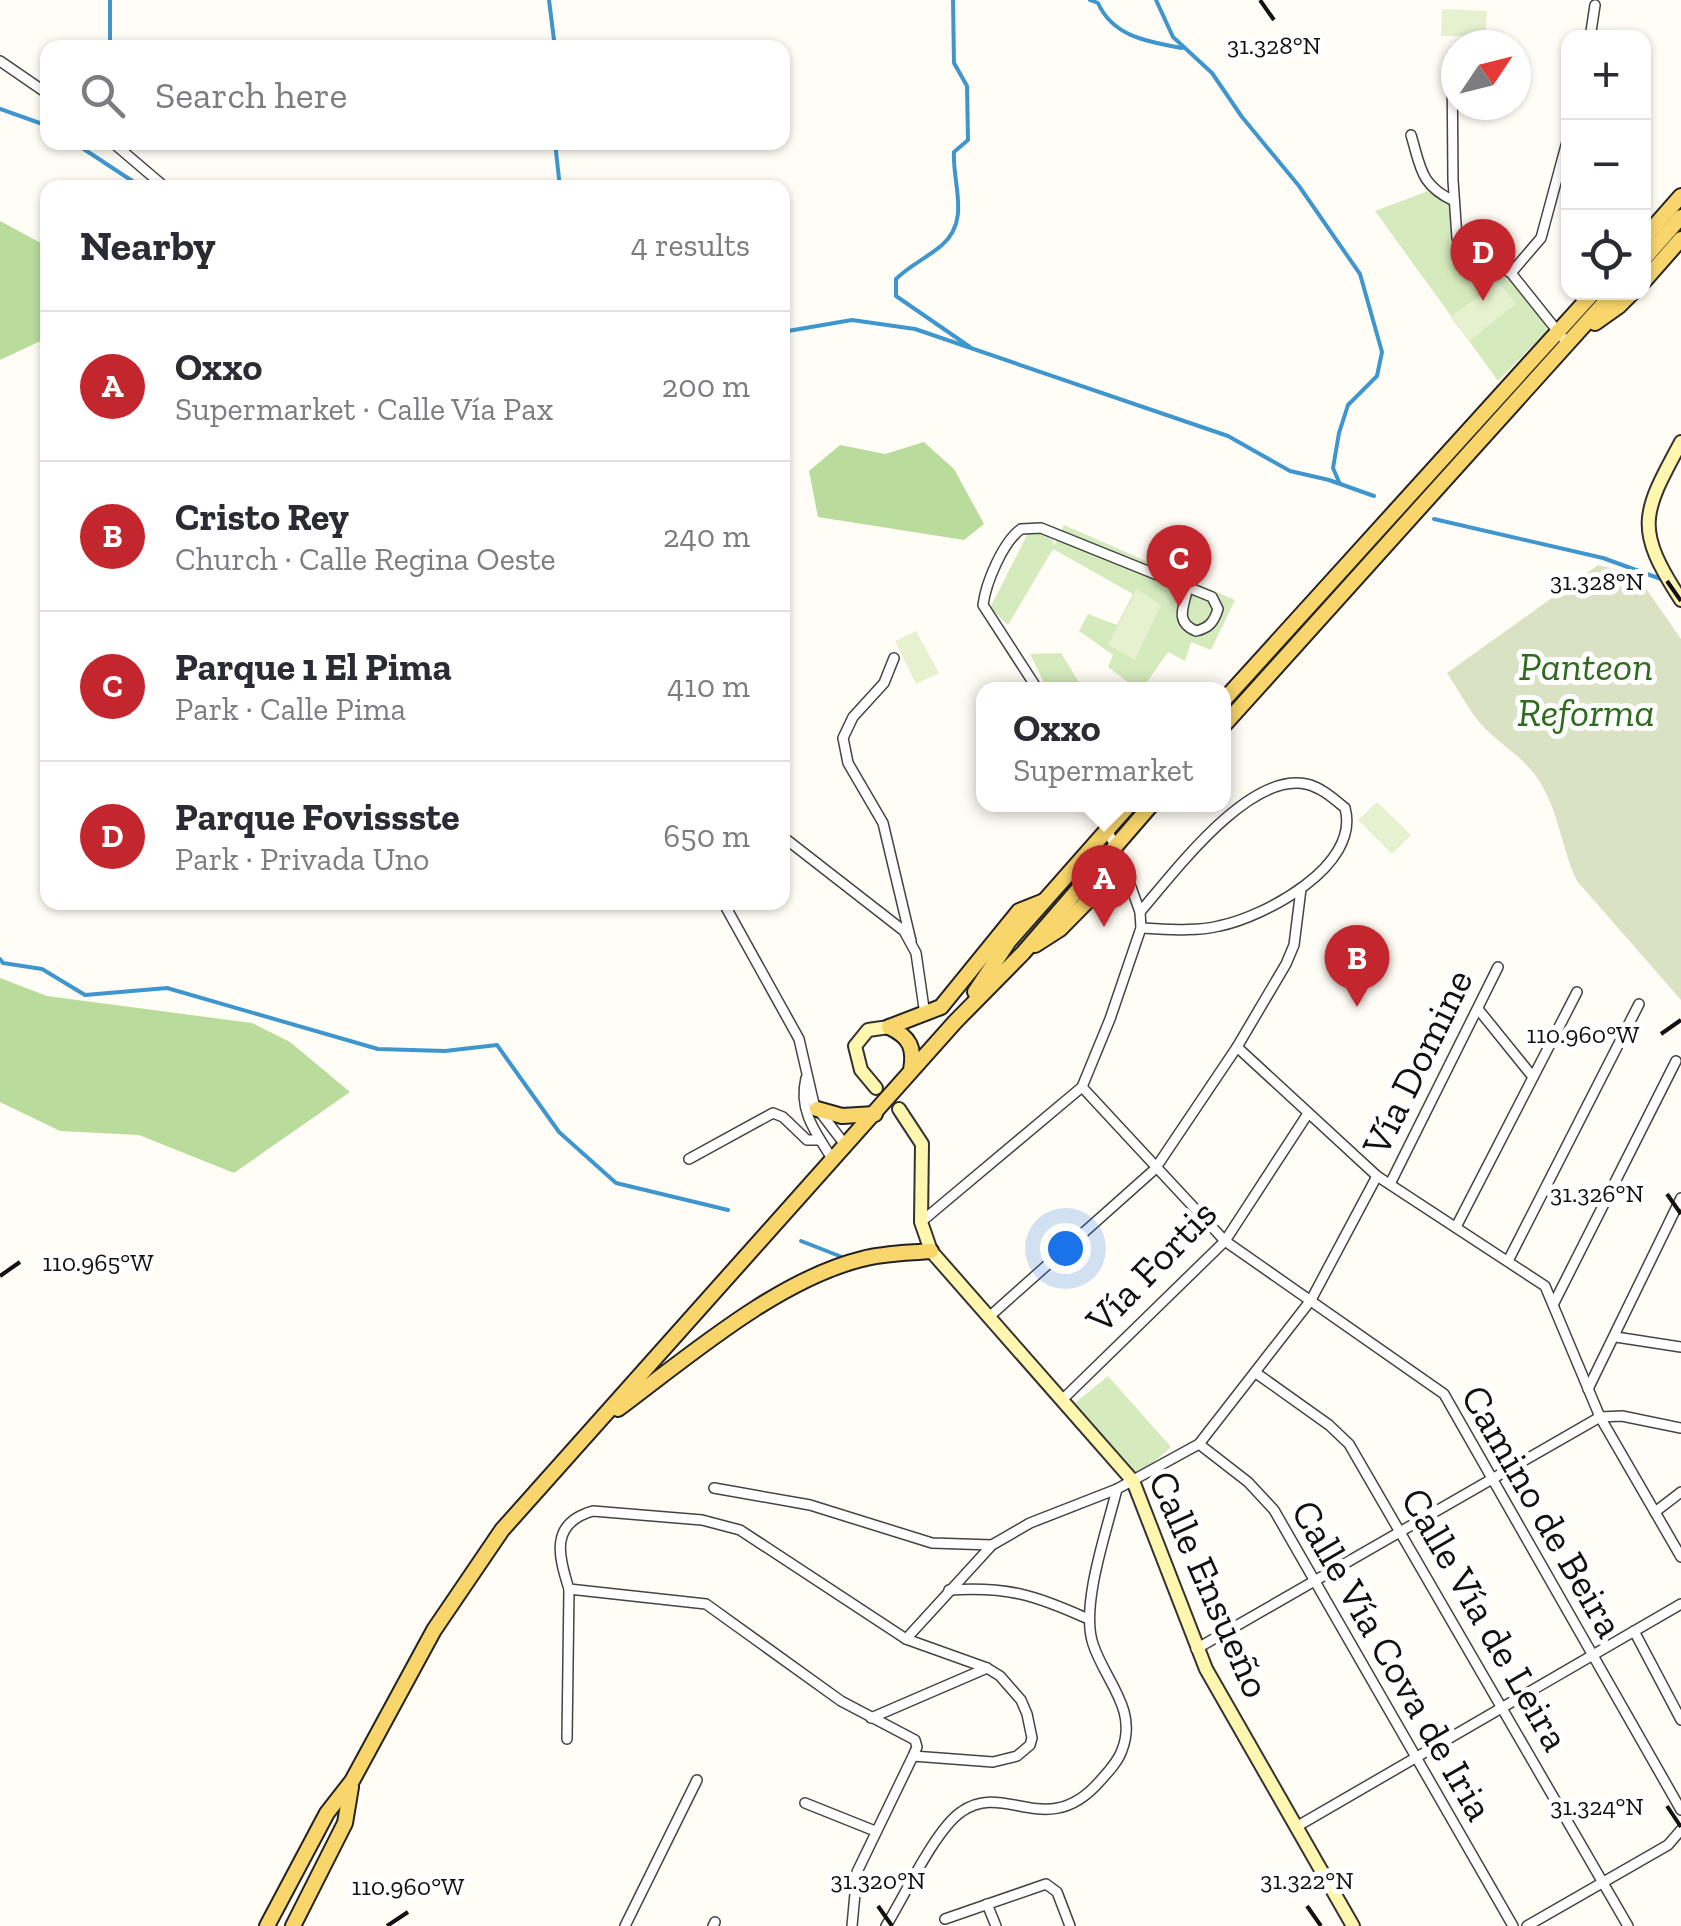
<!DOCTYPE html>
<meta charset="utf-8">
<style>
body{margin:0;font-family:"Zilla Slab",serif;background:#f7f7f7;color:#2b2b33}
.controls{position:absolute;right:30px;top:30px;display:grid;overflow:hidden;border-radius:20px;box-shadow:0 2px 8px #0004}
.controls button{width:90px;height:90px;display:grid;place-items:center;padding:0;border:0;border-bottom:2px solid #e1e1e2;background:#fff;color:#2b2b33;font:50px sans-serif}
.compass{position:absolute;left:1441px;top:30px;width:90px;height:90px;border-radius:50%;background:#fff;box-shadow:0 2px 8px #0004;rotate:55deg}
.you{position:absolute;left:1065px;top:1248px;width:35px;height:35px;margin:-25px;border:8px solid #fff;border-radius:50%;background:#1a73e8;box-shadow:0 0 0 15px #1a73e833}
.badge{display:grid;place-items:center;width:65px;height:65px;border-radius:50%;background:#c4262e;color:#fff;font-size:32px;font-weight:700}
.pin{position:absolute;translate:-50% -82px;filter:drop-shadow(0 2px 5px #0008)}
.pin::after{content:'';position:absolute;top:52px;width:35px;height:30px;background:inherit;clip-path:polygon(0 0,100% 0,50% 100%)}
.popup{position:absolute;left:976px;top:682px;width:255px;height:130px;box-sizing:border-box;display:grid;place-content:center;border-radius:20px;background:#fff;filter:drop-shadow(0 2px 8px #0005);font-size:32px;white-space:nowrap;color:#7c7c81}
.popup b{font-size:38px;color:#2b2b33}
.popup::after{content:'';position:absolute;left:50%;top:100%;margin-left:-20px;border:20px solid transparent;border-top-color:#fff}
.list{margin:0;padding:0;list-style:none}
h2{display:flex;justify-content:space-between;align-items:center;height:130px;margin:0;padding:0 40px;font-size:42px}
h2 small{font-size:32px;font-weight:400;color:#7c7c81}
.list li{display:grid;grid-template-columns:65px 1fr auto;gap:30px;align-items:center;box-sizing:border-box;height:150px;padding:0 40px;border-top:2px solid #e1e1e2}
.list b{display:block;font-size:38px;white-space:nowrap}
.list p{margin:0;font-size:32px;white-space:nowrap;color:#7c7c81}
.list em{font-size:32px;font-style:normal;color:#7c7c81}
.icon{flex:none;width:55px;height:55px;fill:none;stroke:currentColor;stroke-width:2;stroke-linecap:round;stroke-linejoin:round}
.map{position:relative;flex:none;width:1681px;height:1926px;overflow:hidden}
.search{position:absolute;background:#fff;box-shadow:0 2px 8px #0004;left:40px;top:40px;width:750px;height:110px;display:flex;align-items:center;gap:25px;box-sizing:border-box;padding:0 35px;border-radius:20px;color:#7c7c81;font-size:38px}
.panel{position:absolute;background:#fff;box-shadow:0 2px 8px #0004;left:40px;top:180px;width:750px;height:730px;border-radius:20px}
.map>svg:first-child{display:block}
.green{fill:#d5ebbd}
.forest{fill:#b9dc9c}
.cemetery{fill:#d9e3c4}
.pitch{fill:#e6f2cf}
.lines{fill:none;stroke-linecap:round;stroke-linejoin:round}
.stream{stroke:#3f96cf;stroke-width:4}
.street-casing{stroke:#444;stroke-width:12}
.secondary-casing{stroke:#333;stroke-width:16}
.primary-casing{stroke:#222;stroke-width:18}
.street{stroke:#fff;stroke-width:9}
.secondary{stroke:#fff6b0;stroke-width:12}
.primary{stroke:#f9d66b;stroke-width:14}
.ticks{fill:none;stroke:#111;stroke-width:4}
.labels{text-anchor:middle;stroke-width:10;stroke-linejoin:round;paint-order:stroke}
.park-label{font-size:40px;font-style:italic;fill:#2f6b1f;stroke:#fff}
.street-label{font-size:40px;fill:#111;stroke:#fff}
.ticks-label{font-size:25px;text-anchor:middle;fill:#111;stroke:#fff;stroke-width:10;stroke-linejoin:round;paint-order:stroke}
</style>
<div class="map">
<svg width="1681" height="1926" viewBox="0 0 1681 1926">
<rect width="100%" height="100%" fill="#fffdf5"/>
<g class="green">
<path d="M1428,191L1451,203C1450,263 1479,252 1514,285C1527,297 1538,315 1548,330L1498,381L1375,211Z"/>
<polygon points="1064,525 1235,600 1211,650 1191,642 1185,661 1168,652 1141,690 1137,689 1108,667 1113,655 1079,631 1088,614 1117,625 1133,594 1053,549 1008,625 990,608 1030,529 1053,540 1054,546"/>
<polygon points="1061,653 1083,689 1047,689 1030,654"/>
<polygon points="1108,1376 1171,1447 1133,1480 1070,1407"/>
</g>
<g class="forest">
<polygon points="0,221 48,247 47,338 0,360"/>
<polygon points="924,442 954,469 984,524 964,540 818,517 809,471 840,445 885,454"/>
<polygon points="0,978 47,996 252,1023 290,1042 350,1092 234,1173 139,1135 60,1131 0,1102"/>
</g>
<path class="cemetery" d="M1598,565L1636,574L1681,639V1000L1577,881C1561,847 1559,811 1538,779C1525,760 1510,751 1493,736C1473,719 1461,694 1447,673Z"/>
<g class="pitch">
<polygon points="1442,9 1487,11 1485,36 1441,36"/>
<polygon points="1499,282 1516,304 1469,341 1450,317"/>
<polygon points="1137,589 1161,605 1135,660 1108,645"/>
<polygon points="916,631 939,673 916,684 895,641"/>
<polygon points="1377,802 1411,835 1392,854 1358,820"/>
</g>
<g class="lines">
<g class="stream">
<polyline points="549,0 555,48"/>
<path d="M953,0L954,63L967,86L968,140L954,152C952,183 971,220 942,245C927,258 910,265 896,279V296L970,347"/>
<path d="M1090,0L1098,3C1113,37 1149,42 1182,48"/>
<polyline points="1156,0 1173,37 1212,73 1242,117 1299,186 1360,274 1382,352 1377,376 1348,405 1339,433 1333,468 1339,482"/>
<polyline points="110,48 110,0"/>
<polyline points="0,109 48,126"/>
<polyline points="73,142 143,188"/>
<polyline points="555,142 560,188"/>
<polyline points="782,332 852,320 915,329 1228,436 1290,471 1329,480 1374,496"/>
<polyline points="1434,519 1603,558 1661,579"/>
<polyline points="0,959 3,963 42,969 85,995 167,988 378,1049 445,1051 497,1045 559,1132 616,1183 728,1210"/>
<polyline points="801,1241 842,1257"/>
</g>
<g class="street-casing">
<g id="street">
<polyline points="1590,38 1595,5"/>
<polyline points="1452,56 1453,180 1457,238 1466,247 1511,273 1567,343"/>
<polyline points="0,61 48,94"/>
<path d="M1411,135C1421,168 1420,185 1454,201"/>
<polyline points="112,142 166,188"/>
<polyline points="1511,273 1541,238 1568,138"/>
<polyline points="894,658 884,683 853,717 843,738 848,763 883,823 911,941"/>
<path d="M1038,690L983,605C986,582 1003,542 1021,529L1041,528L1212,597L1218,609C1214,622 1209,628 1196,631C1174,622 1184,606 1188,587"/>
<polyline points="782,836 904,931 916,953 925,1015"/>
<polyline points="723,902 799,1039 814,1104 846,1146"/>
<path d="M1140,912C1173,874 1248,772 1306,784C1321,787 1334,799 1345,808C1361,866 1264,917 1219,926C1194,932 1167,929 1141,928"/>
<polyline points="1478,1009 1533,1077"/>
<polyline points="1237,1047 1377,1176 1545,1286 1600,1417 1681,1557"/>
<path d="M806,1078C798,1111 816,1133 833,1160"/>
<polyline points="1082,1087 1225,1241 1444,1394 1681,1810"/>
<polyline points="689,1159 773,1113 783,1117 807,1140 820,1140"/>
<polyline points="1390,1184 1498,967"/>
<polyline points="921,1222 1082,1087 1110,1019 1141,928 1140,912 1123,865 1096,804"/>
<polyline points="1456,1227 1577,992"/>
<polyline points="1508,1261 1639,1004"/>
<polyline points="1554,1303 1676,1061"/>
<polyline points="990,1316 1155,1169 1237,1047 1286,964 1294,945 1301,889"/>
<polyline points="1616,1337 1681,1347"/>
<polyline points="1256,1373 1329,1425 1349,1444 1628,1926"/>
<polyline points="1588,1389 1681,1198"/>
<polyline points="1062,1400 1225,1241 1307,1115"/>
<polyline points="1199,1444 1248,1482 1274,1510 1513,1926"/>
<polyline points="714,1488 810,1505 932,1543 992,1545 1030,1523 1117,1489 1199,1444 1311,1300 1377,1176"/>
<polyline points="1655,1512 1681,1492"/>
<path d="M949,1590C1006,1586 1035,1595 1086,1618"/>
<polyline points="1634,1631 1681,1720"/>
<polyline points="906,1639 992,1545"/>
<polyline points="1196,1649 1600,1417 1622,1416 1681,1428"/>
<polyline points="871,1718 987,1668"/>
<polyline points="567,1739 569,1589"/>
<polyline points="805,1803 875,1831"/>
<polyline points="1296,1827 1681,1604"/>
<polyline points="987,1904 996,1926"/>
<polyline points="945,1919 1046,1884 1057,1892 1070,1926"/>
<polyline points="625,1926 697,1780"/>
<polyline points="713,1926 715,1922"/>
<path d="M852,1926L857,1872L913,1756L917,1747L915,1740L841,1701L706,1604L569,1589C558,1555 550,1523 593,1511L702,1520L740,1530L906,1639L987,1668L1000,1676L1021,1700L1027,1714L1032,1738L1030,1745L1017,1756L993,1762L913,1756"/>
<path d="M886,1926C904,1897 935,1830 961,1812C1005,1780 1047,1842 1100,1781C1108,1772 1118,1762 1122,1750C1138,1709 1105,1681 1093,1644C1080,1606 1107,1530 1117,1489"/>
<polyline points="1527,1926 1668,1845 1681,1830"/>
</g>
</g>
<g class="secondary-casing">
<g id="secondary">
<path d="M1681,442C1642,514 1634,528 1681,600"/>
<polyline points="876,1088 861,1070 855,1046 868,1030 889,1027"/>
<polyline points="899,1109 922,1144 921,1222 931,1251 1133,1481 1206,1669 1353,1926"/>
</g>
</g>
<g class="primary-casing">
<g id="primary">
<polyline points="1644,238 1681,196"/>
<polyline points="1644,259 1681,217"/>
<polyline points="1644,281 1681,239"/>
<polyline points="1595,323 1619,306 1633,292"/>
<polyline points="1224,700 1594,292"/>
<polyline points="1224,725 1614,292"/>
<polyline points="1035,945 1060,929 1123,865"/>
<polyline points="975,992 1009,941 1130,804"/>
<polyline points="889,1027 941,1007 1019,911 1044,901"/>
<path d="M889,1027C910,1037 915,1048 911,1070"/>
<polyline points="817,1109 842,1116 875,1114"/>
<path d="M618,1409C688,1357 777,1280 862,1259C884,1253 908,1253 931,1251"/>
<polyline points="267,1926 327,1813 352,1781 434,1630 502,1530 955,1022 1023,953 1152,804"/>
<polyline points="293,1926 345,1823 351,1787"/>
</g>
</g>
<use href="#street" class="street"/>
<use href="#secondary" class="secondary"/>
<use href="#primary" class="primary"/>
</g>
<path class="ticks" d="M1260,0L1274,20M1667,581L1681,601M1661,1034L1681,1020M1667,1194L1681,1214M0,1276L20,1262M1667,1806L1681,1827M878,1906L892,1926M1307,1906L1321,1926M387,1926L408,1912"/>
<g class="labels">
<g class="park-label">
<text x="1586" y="680">Panteon<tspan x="1586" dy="46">Reforma</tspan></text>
</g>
<g class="street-label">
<text transform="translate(1417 1062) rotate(-64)" y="14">Vía Domine</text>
<text transform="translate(1151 1266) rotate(-46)" y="14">Vía Fortis</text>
<text transform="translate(1543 1511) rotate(60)" y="14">Camino de Beira</text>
<text transform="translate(1210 1584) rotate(66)" y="14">Calle Ensueño</text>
<text transform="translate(1486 1619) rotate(60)" y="14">Calle Vía de Leira</text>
<text transform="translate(1393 1660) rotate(60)" y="14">Calle Vía Cova de Iria</text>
</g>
</g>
<g class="ticks-label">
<text x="1274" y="54">31.328°N</text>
<text x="1597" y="590">31.328°N</text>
<text x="1583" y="1043">110.960°W</text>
<text x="1597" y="1202">31.326°N</text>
<text x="98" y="1271">110.965°W</text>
<text x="1597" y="1815">31.324°N</text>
<text x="878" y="1889">31.320°N</text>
<text x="1307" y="1889">31.322°N</text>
<text x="408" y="1895">110.960°W</text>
</g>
</svg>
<div class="controls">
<button>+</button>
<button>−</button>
<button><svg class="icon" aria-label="locate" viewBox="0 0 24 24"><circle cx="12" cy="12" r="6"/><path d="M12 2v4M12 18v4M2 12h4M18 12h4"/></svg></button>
</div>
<svg class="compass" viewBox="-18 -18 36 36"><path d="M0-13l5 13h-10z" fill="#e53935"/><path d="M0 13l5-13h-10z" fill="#7c7c81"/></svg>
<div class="you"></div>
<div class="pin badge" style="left:1104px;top:927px">A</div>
<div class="popup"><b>Oxxo</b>Supermarket</div>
<div class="pin badge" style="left:1357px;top:1007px">B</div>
<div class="pin badge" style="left:1179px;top:607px">C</div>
<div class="pin badge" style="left:1483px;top:301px">D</div>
<div class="search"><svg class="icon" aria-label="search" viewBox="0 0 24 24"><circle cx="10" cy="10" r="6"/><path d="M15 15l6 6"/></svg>Search here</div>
<section class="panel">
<h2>Nearby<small>4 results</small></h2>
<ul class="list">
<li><span class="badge">A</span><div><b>Oxxo</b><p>Supermarket · Calle Vía Pax</p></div><em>200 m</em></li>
<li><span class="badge">B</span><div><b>Cristo Rey</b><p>Church · Calle Regina Oeste</p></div><em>240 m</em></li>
<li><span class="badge">C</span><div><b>Parque 1 El Pima</b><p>Park · Calle Pima</p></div><em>410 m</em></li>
<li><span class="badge">D</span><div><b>Parque Fovissste</b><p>Park · Privada Uno</p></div><em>650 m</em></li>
</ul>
</section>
</div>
